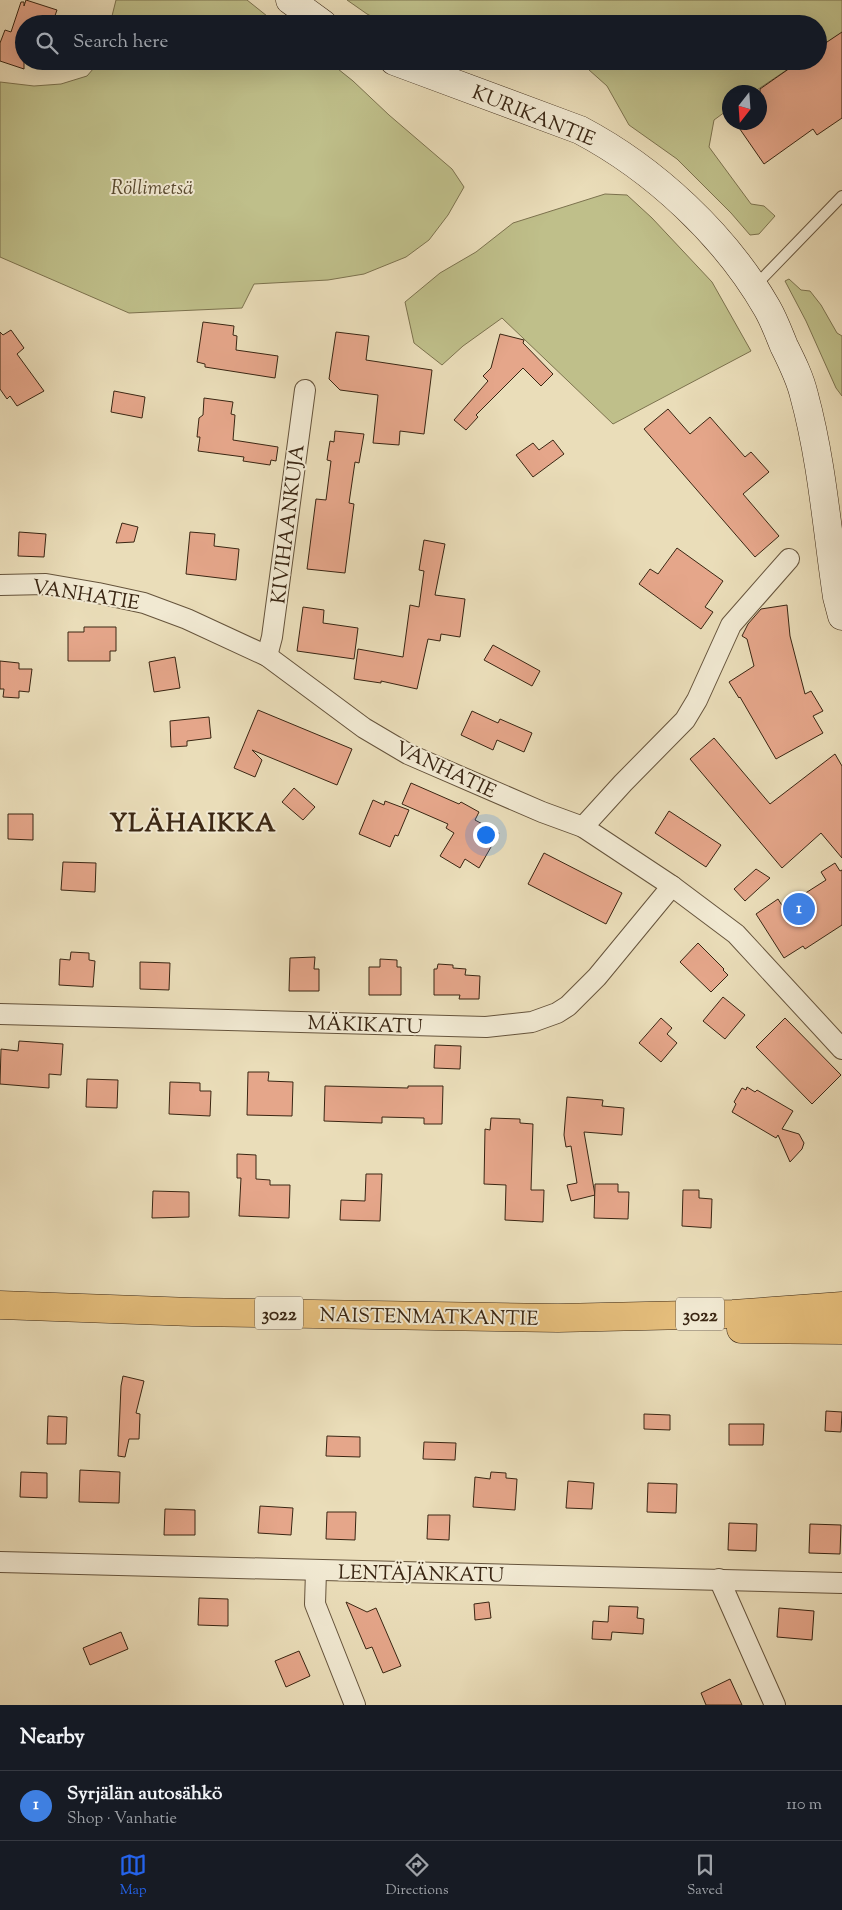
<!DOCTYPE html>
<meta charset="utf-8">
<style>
body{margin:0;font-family:"Sorts Mill Goudy",serif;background:#20242c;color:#f1f3f6}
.compass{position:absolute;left:722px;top:85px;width:45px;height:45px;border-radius:50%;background:#171b24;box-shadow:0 5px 20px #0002;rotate:197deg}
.you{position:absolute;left:485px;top:834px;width:18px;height:18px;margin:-12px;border:4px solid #fff;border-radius:50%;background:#1a73e8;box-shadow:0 0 0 8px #1a73e833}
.badge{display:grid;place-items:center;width:32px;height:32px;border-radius:50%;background:#2563eb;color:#fff;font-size:16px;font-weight:700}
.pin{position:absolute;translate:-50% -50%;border:2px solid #fff;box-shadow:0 1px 5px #0006}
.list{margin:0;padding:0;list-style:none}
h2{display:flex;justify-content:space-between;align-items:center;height:65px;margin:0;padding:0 20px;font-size:21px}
h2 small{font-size:16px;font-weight:400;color:#9ea1a6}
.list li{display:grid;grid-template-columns:32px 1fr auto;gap:15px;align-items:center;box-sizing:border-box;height:70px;padding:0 20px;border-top:1px solid #363941}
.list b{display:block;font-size:19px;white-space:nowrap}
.list p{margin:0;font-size:16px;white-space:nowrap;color:#9ea1a6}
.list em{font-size:16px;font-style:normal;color:#9ea1a6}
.icon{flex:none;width:28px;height:28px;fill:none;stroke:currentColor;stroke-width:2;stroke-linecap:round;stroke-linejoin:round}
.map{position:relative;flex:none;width:842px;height:1705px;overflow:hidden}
.search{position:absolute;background:#171b24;box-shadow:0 5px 20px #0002;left:15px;right:15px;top:15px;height:55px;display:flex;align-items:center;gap:12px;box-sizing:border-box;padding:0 18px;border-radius:28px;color:#9ea1a6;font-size:19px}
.sheet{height:135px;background:#171b24}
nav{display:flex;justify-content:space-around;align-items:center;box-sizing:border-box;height:70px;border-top:1px solid #363941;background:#171b24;font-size:14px;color:#9ea1a6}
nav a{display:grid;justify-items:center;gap:2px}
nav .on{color:#2563eb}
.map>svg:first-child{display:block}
.green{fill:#bfbf8a;stroke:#7c724e}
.building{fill:#e5a68a;stroke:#3a2613}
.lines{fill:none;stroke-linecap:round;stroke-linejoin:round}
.lane-casing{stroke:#66543c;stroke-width:12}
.street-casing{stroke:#66543c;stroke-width:22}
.secondary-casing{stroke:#3a2613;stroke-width:29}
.primary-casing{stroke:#3a2613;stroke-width:29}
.lane{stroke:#f1e9d2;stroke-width:10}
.street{stroke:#f1e9d2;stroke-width:20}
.secondary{stroke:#f1e9d2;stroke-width:28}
.primary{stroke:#e5be7c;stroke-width:28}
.labels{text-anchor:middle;stroke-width:4;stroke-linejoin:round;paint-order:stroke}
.shield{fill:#f1e9d2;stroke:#71604c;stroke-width:1}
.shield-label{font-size:19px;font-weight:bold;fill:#3a2613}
.street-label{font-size:20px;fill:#3a2613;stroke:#f1e9d2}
.park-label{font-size:20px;font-style:italic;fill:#5b4c31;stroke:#f1e9d2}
.district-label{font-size:25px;font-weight:bold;letter-spacing:1px;fill:#3a2613;stroke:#f1e9d2}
</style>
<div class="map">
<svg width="842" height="1705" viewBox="0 0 842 1705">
<rect width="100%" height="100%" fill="#eaddb9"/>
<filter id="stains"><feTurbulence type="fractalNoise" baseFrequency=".004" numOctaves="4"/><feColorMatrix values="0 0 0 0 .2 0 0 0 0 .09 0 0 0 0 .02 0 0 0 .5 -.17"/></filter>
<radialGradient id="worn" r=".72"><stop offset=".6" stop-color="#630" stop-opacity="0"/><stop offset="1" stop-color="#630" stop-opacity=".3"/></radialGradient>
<g class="green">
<polygon points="116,0 247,0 277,24 110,24"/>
<polygon points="347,0 842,0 842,33 818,49 818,24 387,24 367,14"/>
<polygon points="100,61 328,61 353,81 389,115 452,169 464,187 448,215 429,240 406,257 364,274 328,280 254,284 242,308 129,313 0,257 0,82 34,86 61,84 87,76"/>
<polygon points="579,61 800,61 754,92 730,92 729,109 714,120 709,147 751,204 764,206 775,216 759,234 750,235 731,213 677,159 629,125 607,86"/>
<polygon points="605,194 627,195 652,218 712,282 751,351 613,424 502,318 463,346 442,365 414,343 405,302 440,273 476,252 513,223"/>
<polygon points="789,279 801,290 810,291 821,305 837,333 842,336 842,396 836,388 806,321 785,281"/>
</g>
<g class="building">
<polygon points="26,0 57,10 52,24 24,24 24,69 0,61 0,43 5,30 11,32 21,2 24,2 24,6"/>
<polygon points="842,32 842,118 817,135 813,129 764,164 735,122 760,122 760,89 800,61 818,61 818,48"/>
<polygon points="203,322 234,326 233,335 237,336 236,350 278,356 275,378 205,367 205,364 197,362"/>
<polygon points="11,330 24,348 17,354 44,391 17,406 10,396 7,399 0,389 0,332 3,335"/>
<polygon points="336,332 369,336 366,360 432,370 424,434 400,431 399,445 373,443 378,395 340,390 329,379"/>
<polygon points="500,334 524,340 523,343 553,374 541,386 523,368 476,415 478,417 466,430 454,420 488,381 483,376 491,368"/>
<polygon points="114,391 145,397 142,418 111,412"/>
<polygon points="204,398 233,402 231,414 235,415 233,440 278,447 276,461 271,460 270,465 243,461 244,457 198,451 200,437 197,437 199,418 203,415"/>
<polygon points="668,409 690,434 710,417 745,457 751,452 769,472 743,494 779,536 755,557 644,429"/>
<polygon points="335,431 364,434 359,463 355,462 349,503 354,504 345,573 307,569 316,499 326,500 331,461 327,460 330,441 334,442"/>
<polygon points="553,440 564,454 533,477 516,455 533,443 539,450"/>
<polygon points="122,523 138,527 134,542 116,543"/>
<polygon points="19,532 46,534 44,557 18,556"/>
<polygon points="190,532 215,534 214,546 239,549 236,580 186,574"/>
<polygon points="424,540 445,544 435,595 465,599 460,637 441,634 440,641 428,639 417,689 381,681 381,683 354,679 358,649 403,657 410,605 419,607 424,571 419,570"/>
<polygon points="677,548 723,581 705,607 713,612 701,629 639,584 650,569 658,574"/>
<polygon points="787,605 790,636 805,694 811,691 823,711 813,716 823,733 776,759 740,697 739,698 729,682 754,666 747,639 742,636 748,624 761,609"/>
<polygon points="303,607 324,610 323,623 358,628 354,659 297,651"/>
<polygon points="84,627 116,627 116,651 110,651 110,661 68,661 68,632 84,632"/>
<polygon points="493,645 540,671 532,686 484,660"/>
<polygon points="175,657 180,688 154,692 149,662"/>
<polygon points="0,661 19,663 19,669 32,669 29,692 19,691 19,698 3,697 4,689 0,689"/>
<polygon points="258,710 352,749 337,785 252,750 262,760 255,777 234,768"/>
<polygon points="472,711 498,723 500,719 532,733 524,752 497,740 493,750 461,735"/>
<polygon points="209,717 211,738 187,741 187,746 171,747 170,721"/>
<polygon points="714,738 770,804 835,754 842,766 842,858 821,833 782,868 690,759"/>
<polygon points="411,783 459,804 461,802 479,812 475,820 499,833 479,868 465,859 460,868 440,856 454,833 446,828 448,824 402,804"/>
<polygon points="294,788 315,807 303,820 282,802"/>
<polygon points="373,800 384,805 385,801 409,810 398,836 395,835 390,847 359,834"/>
<polygon points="669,811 721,845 706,867 655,833"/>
<polygon points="8,814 33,814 33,840 8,839"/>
<polygon points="544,853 622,893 606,924 528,884"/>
<polygon points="63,862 96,863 95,892 61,890"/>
<polygon points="835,863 840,871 842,870 842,925 805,949 803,946 784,958 756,914 778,899 783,907 799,897 815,908 804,894 826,880 821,872"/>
<polygon points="756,869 770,878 745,901 734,889"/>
<polygon points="698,943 724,969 723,970 728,975 711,992 680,962"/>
<polygon points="71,952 89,953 89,960 95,961 93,987 59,985 60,959 70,960"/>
<polygon points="315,957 314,969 319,969 319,991 289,991 290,958"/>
<polygon points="380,959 397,960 397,967 401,967 401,995 369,995 369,967 380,967"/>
<polygon points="140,962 170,963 169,990 140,989"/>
<polygon points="438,964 453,965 453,968 466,969 465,975 480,976 479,999 459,999 460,995 434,995 434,969 437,969"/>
<polygon points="723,997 745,1015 725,1039 703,1021"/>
<polygon points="661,1018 672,1028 667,1034 677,1043 661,1062 639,1043"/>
<polygon points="785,1018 841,1075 812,1104 756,1047"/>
<polygon points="19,1041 63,1044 61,1075 49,1074 49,1088 0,1084 1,1049 18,1051"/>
<polygon points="435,1045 461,1046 460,1069 434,1068"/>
<polygon points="248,1072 269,1072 268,1081 293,1082 292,1116 247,1115"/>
<polygon points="87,1079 118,1080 117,1108 86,1107"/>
<polygon points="170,1082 200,1083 200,1091 211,1091 210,1116 169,1114"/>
<polygon points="325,1086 408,1088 408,1086 443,1086 442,1124 424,1124 424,1118 382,1117 382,1123 324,1121"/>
<polygon points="747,1087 755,1092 757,1090 793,1111 782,1129 799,1134 804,1143 802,1149 790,1162 778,1135 776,1138 732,1112 736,1104 734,1102 742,1088 746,1090"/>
<polygon points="567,1097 603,1100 602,1106 624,1108 622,1135 584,1132 595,1195 571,1201 567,1185 577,1183 571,1146 566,1147 564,1135"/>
<polygon points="491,1118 520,1119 520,1123 533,1124 531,1190 544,1190 543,1222 505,1220 506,1185 484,1184 485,1129 490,1130"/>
<polygon points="237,1154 256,1155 256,1179 270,1180 270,1185 290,1185 289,1218 239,1216 241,1178 237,1178"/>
<polygon points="366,1174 382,1174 380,1221 340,1220 341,1200 365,1201"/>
<polygon points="595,1184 618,1184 618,1192 629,1192 628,1219 594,1218"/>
<polygon points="683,1190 699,1190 699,1198 712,1199 711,1228 682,1226"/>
<polygon points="153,1191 189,1192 189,1217 152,1218"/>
<polygon points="123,1376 144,1381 136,1413 140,1414 139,1439 129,1439 125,1457 118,1456 121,1386"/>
<polygon points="826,1411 842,1412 841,1432 825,1431"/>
<polygon points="644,1414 670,1415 670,1430 644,1429"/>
<polygon points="48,1416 67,1417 66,1444 47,1444"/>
<polygon points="729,1424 764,1424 763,1445 729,1445"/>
<polygon points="327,1436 360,1437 360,1457 326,1456"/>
<polygon points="424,1442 456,1443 455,1460 423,1459"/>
<polygon points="80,1470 120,1472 119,1503 79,1502"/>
<polygon points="21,1472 47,1473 47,1498 20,1497"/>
<polygon points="491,1472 506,1473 506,1478 517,1479 515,1510 473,1507 475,1477 490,1479"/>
<polygon points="568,1481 594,1483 592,1509 566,1508"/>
<polygon points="648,1483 677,1484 676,1513 647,1512"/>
<polygon points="260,1506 293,1508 291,1535 258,1533"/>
<polygon points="165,1509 195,1510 195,1535 164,1535"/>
<polygon points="327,1512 356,1512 355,1540 326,1539"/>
<polygon points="428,1515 450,1515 449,1540 427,1539"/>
<polygon points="729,1523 757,1524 756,1551 728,1550"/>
<polygon points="810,1524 841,1525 840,1554 809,1553"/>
<polygon points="199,1598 228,1599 228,1626 198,1625"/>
<polygon points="346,1602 367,1612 376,1608 401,1666 383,1673 372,1647 366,1649"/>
<polygon points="489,1602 491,1618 475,1620 474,1604"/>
<polygon points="609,1606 638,1607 637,1618 644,1619 643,1634 612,1632 611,1640 592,1639 593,1621 608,1622"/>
<polygon points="779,1608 814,1611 812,1640 777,1637"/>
<polygon points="121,1632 128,1649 90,1665 83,1648"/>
<polygon points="299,1651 310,1676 286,1687 275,1661"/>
<polygon points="730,1679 742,1705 706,1705 701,1693"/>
</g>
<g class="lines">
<g class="lane-casing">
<polyline id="lane" points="754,287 842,196"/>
</g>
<g class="street-casing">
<g id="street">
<polyline points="0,585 46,584 98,593 144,603 187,619 267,656 364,728 408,754 542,812 583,827 672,886 736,934 842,1049"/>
<polyline points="267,656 272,637 305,390"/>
<polyline points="583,827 623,783 685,720 697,700 731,625 789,559"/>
<polyline points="0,1014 486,1027 532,1022 557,1013 568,1006 597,977 672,886"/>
<polyline points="0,1562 842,1583"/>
<polyline points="316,1571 315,1604 355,1705"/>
<polyline points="719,1579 775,1705"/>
</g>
</g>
<g class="secondary-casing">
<g id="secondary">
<polyline points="290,0 323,24"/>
<path d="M394,61L580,130C654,169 725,235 767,308C774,320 779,334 784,346C792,362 800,378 804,395C822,461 827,530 837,597L842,616"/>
</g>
</g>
<g class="primary-casing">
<g id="primary">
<polyline points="0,1305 192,1312 558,1318 733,1314 842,1306"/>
<polyline points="741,1329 842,1330"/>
</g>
</g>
<use href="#lane" class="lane"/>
<use href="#street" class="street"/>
<use href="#secondary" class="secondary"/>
<use href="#primary" class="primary"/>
</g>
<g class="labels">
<g class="shield">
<rect x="255" y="1296.5" width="48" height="33" rx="4"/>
<rect x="676" y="1297.5" width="48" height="33" rx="4"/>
</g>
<g class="shield-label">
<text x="279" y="1320">3022</text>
<text x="700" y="1321">3022</text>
</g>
<g class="street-label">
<text transform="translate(534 115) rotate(22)" y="7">KURIKANTIE</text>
<text transform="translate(287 524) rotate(-83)" y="7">KIVIHAANKUJA</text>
<text transform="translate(86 594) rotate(9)" y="7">VANHATIE</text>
<text transform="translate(446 769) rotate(25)" y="7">VANHATIE</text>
<text transform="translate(365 1024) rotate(2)" y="7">MÄKIKATU</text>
<text transform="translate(429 1316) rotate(1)" y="7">NAISTENMATKANTIE</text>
<text transform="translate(421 1573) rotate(1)" y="7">LENTÄJÄNKATU</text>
</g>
<g class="park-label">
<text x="152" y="194">Röllimetsä</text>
</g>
<g class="district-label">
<text x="193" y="831">YLÄHAIKKA</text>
</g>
</g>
<rect width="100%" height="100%" filter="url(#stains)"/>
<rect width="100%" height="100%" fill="url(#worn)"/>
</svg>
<svg class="compass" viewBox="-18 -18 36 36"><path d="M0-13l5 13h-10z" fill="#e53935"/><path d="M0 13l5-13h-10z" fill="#9ea1a6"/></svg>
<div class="you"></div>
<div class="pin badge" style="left:799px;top:909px;background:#3f7fe0">1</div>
<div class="search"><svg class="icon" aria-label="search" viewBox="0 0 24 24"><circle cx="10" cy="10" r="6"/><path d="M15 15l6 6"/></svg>Search here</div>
</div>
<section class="sheet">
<h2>Nearby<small></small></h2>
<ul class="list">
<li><span class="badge" style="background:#3f7fe0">1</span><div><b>Syrjälän autosähkö</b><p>Shop · Vanhatie</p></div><em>110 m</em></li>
</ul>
</section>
<nav>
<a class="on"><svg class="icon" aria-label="map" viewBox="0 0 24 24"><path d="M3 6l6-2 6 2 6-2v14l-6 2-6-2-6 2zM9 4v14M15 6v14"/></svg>Map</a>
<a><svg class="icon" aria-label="directions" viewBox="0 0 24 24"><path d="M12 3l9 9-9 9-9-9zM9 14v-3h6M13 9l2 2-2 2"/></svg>Directions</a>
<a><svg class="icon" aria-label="saved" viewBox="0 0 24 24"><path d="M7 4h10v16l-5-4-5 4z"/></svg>Saved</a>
</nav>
